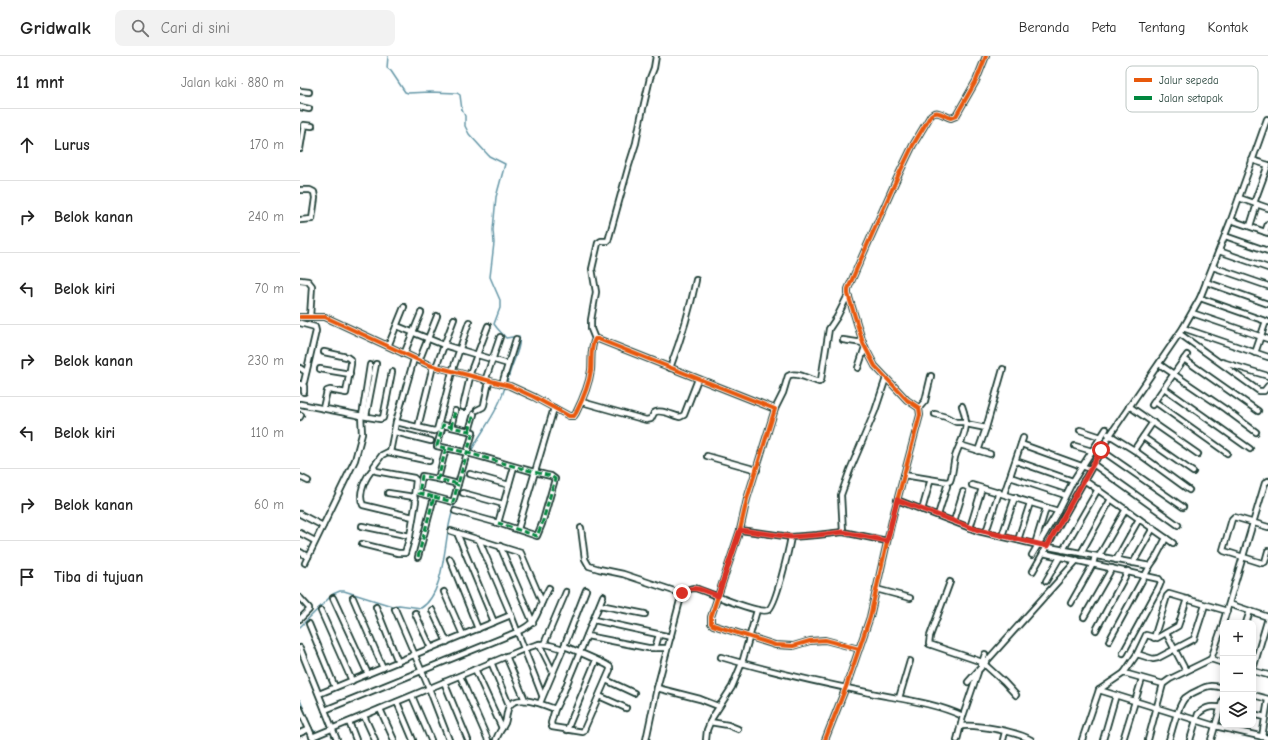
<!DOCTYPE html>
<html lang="id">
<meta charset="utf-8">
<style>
body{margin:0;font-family:"Comic Neue",sans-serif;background:#f2f2f2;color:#222}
.controls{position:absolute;right:12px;bottom:12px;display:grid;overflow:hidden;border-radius:8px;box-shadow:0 2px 10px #0003}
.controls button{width:36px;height:36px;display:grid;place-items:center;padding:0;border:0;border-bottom:1px solid #e0e0e0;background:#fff;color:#222;font:20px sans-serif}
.stop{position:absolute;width:12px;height:12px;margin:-9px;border:3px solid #d93025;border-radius:50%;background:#fff}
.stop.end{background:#d93025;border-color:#fff;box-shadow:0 1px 4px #0008}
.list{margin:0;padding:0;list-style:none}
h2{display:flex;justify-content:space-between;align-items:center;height:52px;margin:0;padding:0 16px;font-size:17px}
h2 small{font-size:13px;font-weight:400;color:#767676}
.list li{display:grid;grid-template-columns:26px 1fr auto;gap:12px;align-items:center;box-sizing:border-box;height:72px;padding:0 16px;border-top:1px solid #e0e0e0}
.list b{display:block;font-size:15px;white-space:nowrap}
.list em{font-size:13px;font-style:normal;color:#767676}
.icon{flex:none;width:22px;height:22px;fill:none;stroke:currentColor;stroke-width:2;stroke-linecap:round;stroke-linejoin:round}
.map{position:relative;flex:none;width:968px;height:684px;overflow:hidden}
header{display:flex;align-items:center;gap:24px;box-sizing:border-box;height:56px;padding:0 20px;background:#fff;border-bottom:1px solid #e0e0e0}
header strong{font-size:19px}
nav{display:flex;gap:22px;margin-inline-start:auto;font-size:14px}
.search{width:280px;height:36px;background:#f2f2f2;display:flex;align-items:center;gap:10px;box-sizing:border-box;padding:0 14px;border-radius:8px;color:#767676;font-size:15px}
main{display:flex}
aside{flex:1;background:#fff}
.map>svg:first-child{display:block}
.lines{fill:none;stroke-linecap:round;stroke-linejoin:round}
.stream{stroke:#6597a7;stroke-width:1.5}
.minor-casing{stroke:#1f3d34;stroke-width:8}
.minor{stroke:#fff;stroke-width:4.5}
.quiet{stroke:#00873e;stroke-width:3;stroke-dasharray:6 3;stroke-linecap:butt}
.cycleway-casing{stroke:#fff;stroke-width:6}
.cycleway{stroke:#e8590c;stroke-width:4}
.route{stroke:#d93025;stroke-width:5}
.key{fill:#fff;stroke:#bcc5c2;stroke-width:1}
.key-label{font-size:11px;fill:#1f3d34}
</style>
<header>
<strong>Gridwalk</strong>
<div class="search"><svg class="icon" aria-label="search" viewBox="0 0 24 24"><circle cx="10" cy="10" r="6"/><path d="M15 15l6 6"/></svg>Cari di sini</div>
<nav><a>Beranda</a><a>Peta</a><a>Tentang</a><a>Kontak</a></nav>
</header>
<main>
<aside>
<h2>11 mnt<small>Jalan kaki · 880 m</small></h2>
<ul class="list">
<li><svg class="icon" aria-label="ahead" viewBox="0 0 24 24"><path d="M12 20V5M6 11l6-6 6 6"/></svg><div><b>Lurus</b></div><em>170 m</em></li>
<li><svg class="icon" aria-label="right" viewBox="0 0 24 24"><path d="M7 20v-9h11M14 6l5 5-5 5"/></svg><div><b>Belok kanan</b></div><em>240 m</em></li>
<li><svg class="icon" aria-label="left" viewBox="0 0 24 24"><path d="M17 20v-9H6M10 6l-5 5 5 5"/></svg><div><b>Belok kiri</b></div><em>70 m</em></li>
<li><svg class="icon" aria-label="right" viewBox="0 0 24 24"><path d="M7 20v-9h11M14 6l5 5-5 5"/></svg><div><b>Belok kanan</b></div><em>230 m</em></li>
<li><svg class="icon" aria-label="left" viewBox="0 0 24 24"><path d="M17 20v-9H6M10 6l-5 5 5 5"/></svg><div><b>Belok kiri</b></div><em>110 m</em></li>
<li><svg class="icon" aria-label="right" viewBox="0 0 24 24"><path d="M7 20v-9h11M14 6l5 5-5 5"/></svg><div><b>Belok kanan</b></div><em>60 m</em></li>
<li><svg class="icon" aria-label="arrive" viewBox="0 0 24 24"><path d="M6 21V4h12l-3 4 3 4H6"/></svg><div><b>Tiba di tujuan</b></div></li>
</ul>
</aside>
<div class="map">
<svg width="968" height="684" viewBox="0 0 968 684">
<rect width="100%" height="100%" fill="#fff"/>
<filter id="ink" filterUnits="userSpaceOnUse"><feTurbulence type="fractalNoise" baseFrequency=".025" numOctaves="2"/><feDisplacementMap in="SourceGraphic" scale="8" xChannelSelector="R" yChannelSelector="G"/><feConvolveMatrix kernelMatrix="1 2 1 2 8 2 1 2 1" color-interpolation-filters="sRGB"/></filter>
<g filter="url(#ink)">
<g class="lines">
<g class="stream">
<path d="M0,571L33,538L40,535H44L92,550L99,549L121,552C144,538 144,489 150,465C155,443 163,421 169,400C176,383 189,368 197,351C204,338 207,324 212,310C215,301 221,290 219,280L206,282L197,272L194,268L200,252V244L190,221L194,187L193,174L196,141L205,108L189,100L169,78L165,70V60L162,54L160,39L157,37L130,36L108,37L105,36L91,15L87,12L88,0"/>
<polyline points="0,644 12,673 16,676 21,684"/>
</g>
<g class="minor-casing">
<g id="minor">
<polyline points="0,35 9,36"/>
<polyline points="0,51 9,53"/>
<polyline points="0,93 4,69 12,70"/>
<polyline points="952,104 968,109"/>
<polyline points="0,134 10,134 14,136 15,142 12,163 0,164"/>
<polyline points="939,142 968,152"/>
<polyline points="954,147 968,109"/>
<polyline points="931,164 967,63 968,64"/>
<polyline points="950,170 957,148"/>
<polyline points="965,176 968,168"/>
<polyline points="925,180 968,195"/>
<polyline points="919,195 968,212"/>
<polyline points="913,211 968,230"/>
<polyline points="0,224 8,225 12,230 10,261"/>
<polyline points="906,226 968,248"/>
<polyline points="900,242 968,266"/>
<polyline points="892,257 968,283"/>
<path d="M0,261H25L129,309L210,330L234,341L269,360H274L276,357C283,343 289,329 291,314C292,305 290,291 295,283H298L475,353L447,443L440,474L411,561V567L413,569L475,589L493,590L510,585L525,584L559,593"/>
<polyline points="0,267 15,271 16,275 4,326"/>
<polyline points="97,270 144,289 208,308"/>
<polyline points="883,272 968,301"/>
<polyline points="880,278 959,335 964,335 968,330"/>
<polyline points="295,283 291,273 291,264 296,236 292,213 298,187 301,185 308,185 329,109 336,87 341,61 350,22 354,12 356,0"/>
<polyline points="543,284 563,287"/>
<polyline points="89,288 104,251"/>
<polyline points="955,297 966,265"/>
<polyline points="104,298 121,257"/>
<polyline points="884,303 958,355"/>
<polyline points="119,305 137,260"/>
<polyline points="922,306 968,320"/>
<polyline points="859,308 925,353 956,376"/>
<polyline points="136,311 154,263"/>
<polyline points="0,312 6,316"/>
<path d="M370,312C381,283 390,254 396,224"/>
<polyline points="558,312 565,291"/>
<polyline points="20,313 50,318"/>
<polyline points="169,320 188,270"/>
<polyline points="185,325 200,281"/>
<polyline points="0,328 4,330 4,336"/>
<polyline points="202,328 216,283"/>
<polyline points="864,332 950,393"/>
<polyline points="854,345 927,397"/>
<path d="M282,346L346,364L351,363C352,361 353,359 354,357C359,352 374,360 380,361L384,359L398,323"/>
<polyline points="0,348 62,360 70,309"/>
<polyline points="852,349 887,299"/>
<polyline points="829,350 898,398"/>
<polyline points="163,351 170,321"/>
<polyline points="23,352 27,335 30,334 46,337 51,308 51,304 47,301 24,296"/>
<polyline points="619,352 625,345 631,320"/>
<path d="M475,353L483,337L488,320C495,315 508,323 516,325L519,326L521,324L529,273L537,261L548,239"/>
<polyline points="177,354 183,351 184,349 189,325"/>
<polyline points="635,358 646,361 656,366 666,366"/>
<polyline points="62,360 80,363 83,362 92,316"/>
<polyline points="66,360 76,308"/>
<polyline points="0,361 1,359"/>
<polyline points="96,366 134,375 137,374 152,316 169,266"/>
<polyline points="666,368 686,372 703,313"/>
<polyline points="118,371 133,310"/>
<polyline points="151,371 155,355"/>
<polyline points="780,374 801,381"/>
<polyline points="169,375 174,358"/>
<polyline points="95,376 131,385"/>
<polyline points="808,378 834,394 889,434"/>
<polyline points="843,381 893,416"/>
<polyline points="721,388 790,413"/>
<polyline points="660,389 690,398"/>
<polyline points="775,390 792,395"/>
<path d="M146,392L137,390L143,369L173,376L158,428L138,423L146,392C181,399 215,412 251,420L255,423L242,468L237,480L198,467"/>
<polyline points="801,394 883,451"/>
<polyline points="834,394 853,366"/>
<polyline points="678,395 686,372"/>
<polyline points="90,396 96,366 114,303"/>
<polyline points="407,400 457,414"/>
<polyline points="716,405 773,425"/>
<polyline points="793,408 878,469"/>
<path d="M74,412C66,420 57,438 63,449L113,461"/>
<polyline points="170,418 209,429"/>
<path d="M604,419L647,426L650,425C653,417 653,409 655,401C662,380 671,374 662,350"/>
<polyline points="0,421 8,425"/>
<polyline points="710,421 765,439"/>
<polyline points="784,424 873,487"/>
<polyline points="672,429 758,455"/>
<polyline points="163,437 203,448"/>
<polyline points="704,438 723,382"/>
<polyline points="114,441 116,424 114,422 76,415 74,412 74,410 82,399 88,396 129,405"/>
<polyline points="134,441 153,446 158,428"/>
<polyline points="597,444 678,475 738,489 850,510 855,503 866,482"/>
<polyline points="622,454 630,426"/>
<polyline points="155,455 198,467 214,411"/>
<polyline points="0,458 23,470"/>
<polyline points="638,459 647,430"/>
<polyline points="654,465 663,436"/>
<polyline points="62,470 110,480"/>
<polyline points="968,471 934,461 932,463 923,494 924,495 962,507 965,506 968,495"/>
<path d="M281,472L285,503L289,510L299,513L323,518L377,536C384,537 388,532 395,532C408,536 459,559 468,554C476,550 489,492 491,481L517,479L543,476L587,485"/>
<polyline points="670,472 682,432"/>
<polyline points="218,473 254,352"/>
<polyline points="440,474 491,481"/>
<polyline points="543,476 541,439 550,414 575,355 586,322"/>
<polyline points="686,476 699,436"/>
<polyline points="0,477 15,485"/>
<polyline points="157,477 194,566"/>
<polyline points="702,480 715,441"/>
<polyline points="179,484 211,559 242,639"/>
<polyline points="718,484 730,447"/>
<polyline points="62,488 98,497 105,497 110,480 116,445 114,441 88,437"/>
<polyline points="735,488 746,452"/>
<polyline points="200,490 233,567"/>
<polyline points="763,494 798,433"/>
<polyline points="0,496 8,501"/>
<polyline points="743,497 859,523 861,526 859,531 823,597"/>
<polyline points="781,497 811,443"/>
<polyline points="732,499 758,455 773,425 806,373"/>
<polyline points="799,500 826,453"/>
<polyline points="118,501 134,441 119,437 122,420 138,423"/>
<polyline points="150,503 178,573"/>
<polyline points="816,504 839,463"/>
<polyline points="5,507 55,404 62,378 61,359"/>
<polyline points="833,507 853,472"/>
<polyline points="733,515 810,379 883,272 900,242 931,164 968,177"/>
<polyline points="746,525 760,501"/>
<polyline points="650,526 630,580 629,588 682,606 704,626 716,639"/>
<polyline points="576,533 610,542"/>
<polyline points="144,536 163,579"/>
<polyline points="0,542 9,552 9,554 0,563"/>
<polyline points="33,542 68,618"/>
<polyline points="53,542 83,612"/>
<polyline points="242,546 249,532"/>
<polyline points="771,547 793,508 795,500"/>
<polyline points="929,548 968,561"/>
<polyline points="300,549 345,558"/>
<polyline points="76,551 98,606"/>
<polyline points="95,553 129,632 149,684"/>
<polyline points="132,554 147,586"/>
<polyline points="21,555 52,625"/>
<polyline points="115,557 131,592"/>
<polyline points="784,561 812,512"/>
<polyline points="294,564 371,581"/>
<polyline points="923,567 965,427 968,425"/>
<polyline points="946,567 950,555"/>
<polyline points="9,568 35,631"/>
<polyline points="796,574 828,515"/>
<polyline points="866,577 886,615"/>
<polyline points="287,580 348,592 367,592"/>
<polyline points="854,582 867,540 869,538 927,555"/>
<polyline points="809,585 850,510"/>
<polyline points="239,588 253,616"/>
<polyline points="244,588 266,536"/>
<polyline points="0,592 37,684"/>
<polyline points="355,592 359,579"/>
<polyline points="837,598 853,603 858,602 894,583 905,549"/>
<polyline points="206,600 225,644"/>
<path d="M421,601C468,615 517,626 566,636C599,643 632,646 663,660L657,684"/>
<polyline points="911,603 923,568"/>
<polyline points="191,606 209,649"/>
<polyline points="681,609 685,598"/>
<polyline points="175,613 202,672"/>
<polyline points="953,613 968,562"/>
<polyline points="953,615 968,619"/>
<polyline points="824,617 863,628"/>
<polyline points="160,620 188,684"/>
<polyline points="306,624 334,637"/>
<polyline points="144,626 168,684"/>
<polyline points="668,626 777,504"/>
<polyline points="357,632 400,643 418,650"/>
<polyline points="799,634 824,617 837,598 846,579 857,582 878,570 887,543"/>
<polyline points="19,638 211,559"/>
<polyline points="953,639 968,643"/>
<polyline points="112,640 131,684"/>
<polyline points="299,640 326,652"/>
<polyline points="599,642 610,605"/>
<polyline points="97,646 113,684"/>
<polyline points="240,647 263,593"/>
<polyline points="0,653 13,682"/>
<polyline points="80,653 94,684"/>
<path d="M255,653L251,667L252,671L283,676L310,614V611C307,608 272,593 264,590"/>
<path d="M25,654L217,576C234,568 235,564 242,546L221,497L151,475"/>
<polyline points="953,658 965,661"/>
<polyline points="64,660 75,684"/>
<polyline points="663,660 678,616"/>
<polyline points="49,666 56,684"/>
<polyline points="410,666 428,669 438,673"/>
<path d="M662,670C677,668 718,676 731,684"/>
<polyline points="267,674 296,604"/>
<polyline points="0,677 9,673"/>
<path d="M12,681L224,593C243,586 243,587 263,593L286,534"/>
<polyline points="962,681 968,644"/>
<path d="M196,684C198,677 202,673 205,667C207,662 206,654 210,649C219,638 244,649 255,653L264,635L303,540"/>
<polyline points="346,684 357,632 382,537"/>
<polyline points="406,684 407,674 412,662 432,631 442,607 457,554"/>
<path d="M525,684L546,631L570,561L593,460L620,359L619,352L607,344L575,310L563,287L548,238V233L557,212L598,120L613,89L631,59C638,53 643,60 651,62L656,60L676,25L686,0"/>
<polyline points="703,684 705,676"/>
<polyline points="782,684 799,634 915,670 968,682"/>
<polyline points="803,684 816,639"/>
<polyline points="823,684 842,623"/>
<polyline points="848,684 863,628 870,623 907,605 911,603 923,607"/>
<path d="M869,684C873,672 877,651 885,642C889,639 894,636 899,634C908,629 913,629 923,632"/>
<path d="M890,684L898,658C906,650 913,650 923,652"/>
<polyline points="911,684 923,643"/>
</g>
</g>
<use href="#minor" class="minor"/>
<g class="quiet">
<polyline points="151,371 155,355"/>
<polyline points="169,375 174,358"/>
<path d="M146,392L137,390L143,369L173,376L158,428L138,423L146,392C181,399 215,412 251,420L255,423L242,468L237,480L198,467"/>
<polyline points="134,441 153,446 158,428"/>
<polyline points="118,501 134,441 119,437 122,420 138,423"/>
</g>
<g class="cycleway-casing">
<g id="cycleway">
<path d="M0,261H25L129,309L210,330L234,341L269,360H274L276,357C283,343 289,329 291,314C292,305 290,291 295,283H298L475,353L447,443L440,474L411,561V567L413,569L475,589L493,590L510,585L525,584L559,593"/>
<path d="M525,684L546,631L570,561L593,460L620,359L619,352L607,344L575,310L563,287L548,238V233L557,212L598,120L613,89L631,59C638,53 643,60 651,62L656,60L676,25L686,0"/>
</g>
</g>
<use href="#cycleway" class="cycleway"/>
</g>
</g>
<g class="lines" filter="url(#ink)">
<path class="route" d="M382,537C392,527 407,536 418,540L440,474L491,481L517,479L543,476L587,485L597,444L678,474L747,490L801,394"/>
</g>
<rect x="826" y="10" width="132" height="46" rx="6" class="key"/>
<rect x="834" y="22" width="18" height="4" fill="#e8590c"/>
<rect x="834" y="40" width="18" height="4" fill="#00873e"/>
<g class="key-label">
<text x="859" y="28">Jalur sepeda</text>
<text x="859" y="46">Jalan setapak</text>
</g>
</svg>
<div class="controls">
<button>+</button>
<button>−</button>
<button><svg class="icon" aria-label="layers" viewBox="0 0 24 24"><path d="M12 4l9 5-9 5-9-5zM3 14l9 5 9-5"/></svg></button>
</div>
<div class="stop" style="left:801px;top:394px"></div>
<div class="stop end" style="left:382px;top:537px"></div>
</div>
</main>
